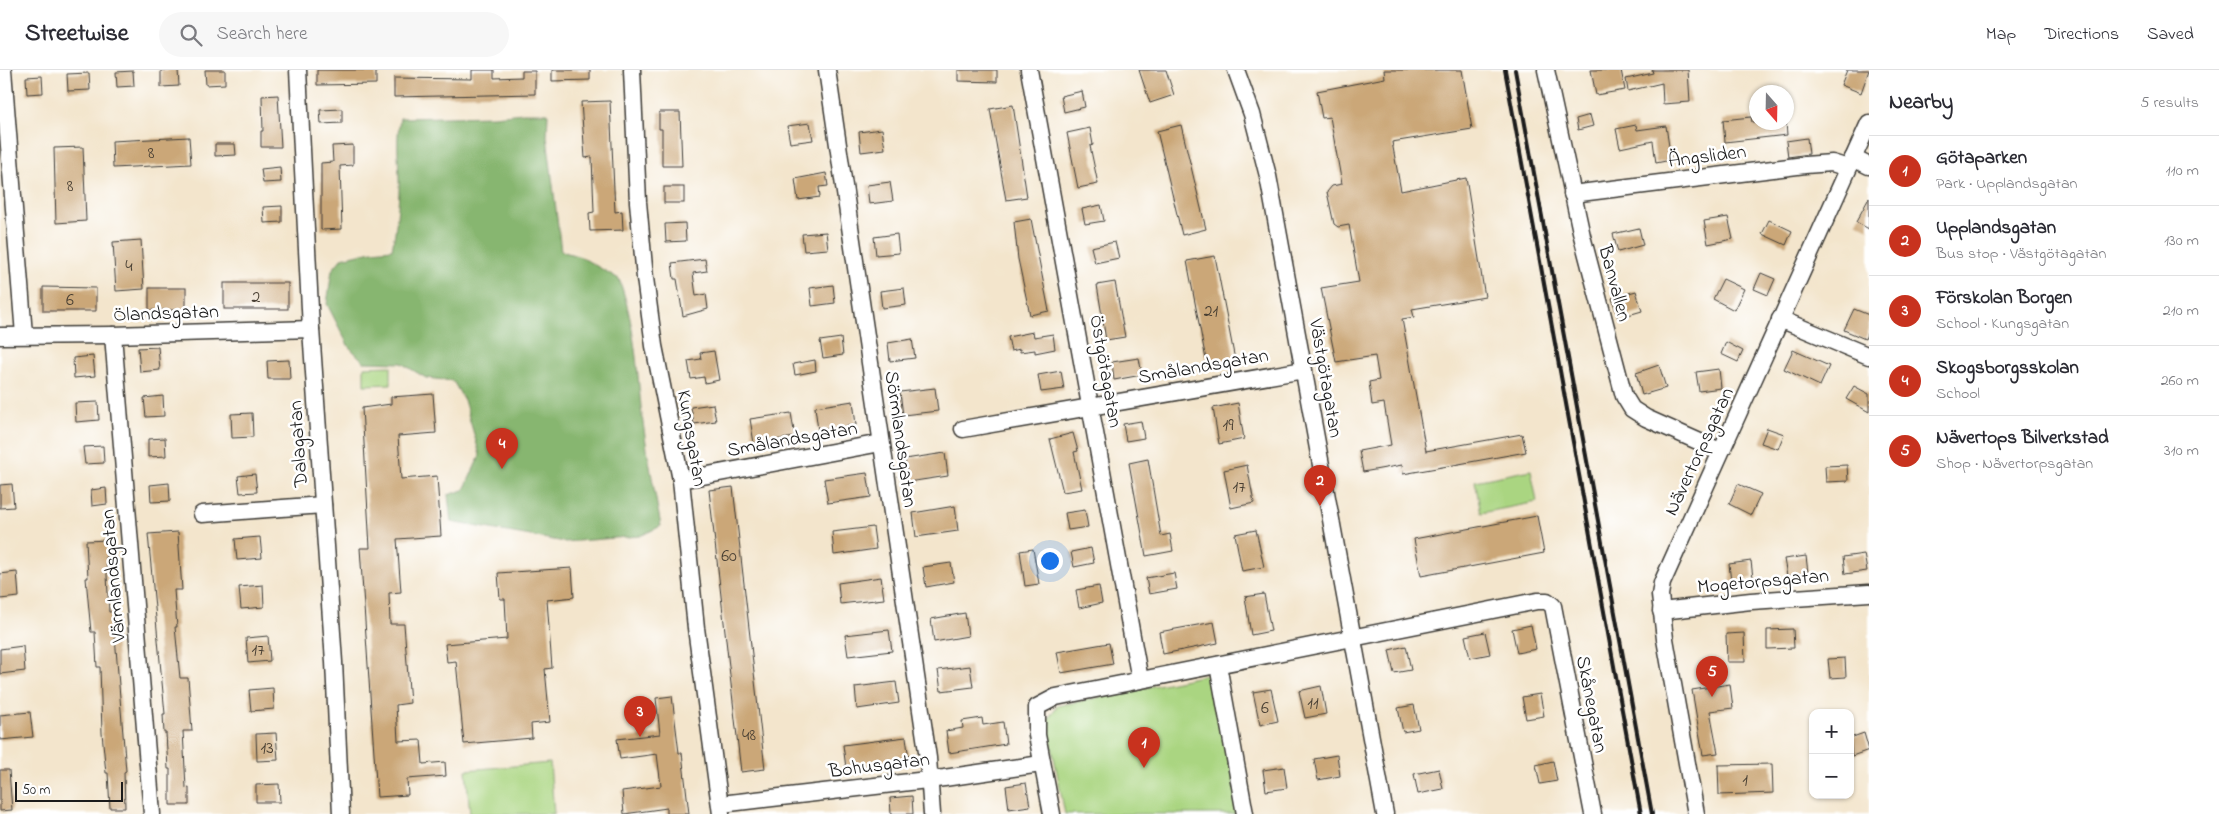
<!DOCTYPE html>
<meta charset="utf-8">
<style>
body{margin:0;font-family:"Indie Flower",sans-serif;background:#f7f7f7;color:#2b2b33}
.controls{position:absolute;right:15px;bottom:15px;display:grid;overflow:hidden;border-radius:10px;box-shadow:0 1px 4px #0004}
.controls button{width:45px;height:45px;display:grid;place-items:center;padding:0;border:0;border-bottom:1px solid #e1e1e2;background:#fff;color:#2b2b33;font:25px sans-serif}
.compass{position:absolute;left:1749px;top:15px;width:45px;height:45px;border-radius:50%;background:#fff;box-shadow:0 1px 4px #0004;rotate:160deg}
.scale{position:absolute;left:15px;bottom:12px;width:108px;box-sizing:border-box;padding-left:5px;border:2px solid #1c1c1c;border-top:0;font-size:14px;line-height:18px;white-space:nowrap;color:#1c1c1c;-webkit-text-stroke:4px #fff;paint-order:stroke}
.you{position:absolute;left:1049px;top:490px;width:18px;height:18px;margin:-12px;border:4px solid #fff;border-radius:50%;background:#1a73e8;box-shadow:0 0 0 8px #1a73e833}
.badge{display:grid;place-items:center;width:32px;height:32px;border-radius:50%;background:#c8321e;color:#fff;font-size:16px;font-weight:700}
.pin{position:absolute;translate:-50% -41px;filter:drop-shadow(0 1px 2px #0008)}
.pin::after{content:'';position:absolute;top:26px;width:18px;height:15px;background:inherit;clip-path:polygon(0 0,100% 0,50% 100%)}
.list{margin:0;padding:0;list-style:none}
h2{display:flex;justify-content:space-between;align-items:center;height:65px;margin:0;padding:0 20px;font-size:21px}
h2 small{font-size:16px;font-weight:400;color:#7c7c81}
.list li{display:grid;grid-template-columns:32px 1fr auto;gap:15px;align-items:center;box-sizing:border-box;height:70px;padding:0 20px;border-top:1px solid #e1e1e2}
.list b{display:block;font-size:19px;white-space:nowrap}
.list p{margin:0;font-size:16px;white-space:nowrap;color:#7c7c81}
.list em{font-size:16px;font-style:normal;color:#7c7c81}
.icon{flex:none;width:28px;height:28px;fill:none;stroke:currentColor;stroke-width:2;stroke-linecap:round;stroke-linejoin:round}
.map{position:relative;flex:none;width:1869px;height:744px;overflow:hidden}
header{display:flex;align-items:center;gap:30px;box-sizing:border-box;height:70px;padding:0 25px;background:#fff;border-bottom:1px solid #e1e1e2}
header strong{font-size:24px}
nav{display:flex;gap:28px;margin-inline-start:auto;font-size:18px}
.search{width:350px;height:45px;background:#f7f7f7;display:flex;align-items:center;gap:12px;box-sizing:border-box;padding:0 18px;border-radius:28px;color:#7c7c81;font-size:19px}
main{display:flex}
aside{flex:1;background:#fff}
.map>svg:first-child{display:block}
.green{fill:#aad581;stroke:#63784e}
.forest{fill:#87b66f;stroke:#526946}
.building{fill:#cba778}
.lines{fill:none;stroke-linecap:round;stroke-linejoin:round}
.minor-casing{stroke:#3c3a36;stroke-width:19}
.minor{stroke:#fff;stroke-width:16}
.rail{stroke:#1c1c1c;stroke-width:4}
.labels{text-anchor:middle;stroke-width:5;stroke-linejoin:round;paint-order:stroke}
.number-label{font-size:18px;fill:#483f33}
.street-label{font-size:20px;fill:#1c1c1c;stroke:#fff}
</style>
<header>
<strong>Streetwise</strong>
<div class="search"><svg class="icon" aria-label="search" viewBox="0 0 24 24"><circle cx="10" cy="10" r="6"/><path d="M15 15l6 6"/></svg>Search here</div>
<nav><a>Map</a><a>Directions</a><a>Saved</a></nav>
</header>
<main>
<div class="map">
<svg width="1869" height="744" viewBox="0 0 1869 744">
<rect width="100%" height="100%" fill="#fff"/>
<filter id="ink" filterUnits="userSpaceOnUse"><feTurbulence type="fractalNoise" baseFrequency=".02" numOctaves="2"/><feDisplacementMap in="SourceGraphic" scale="10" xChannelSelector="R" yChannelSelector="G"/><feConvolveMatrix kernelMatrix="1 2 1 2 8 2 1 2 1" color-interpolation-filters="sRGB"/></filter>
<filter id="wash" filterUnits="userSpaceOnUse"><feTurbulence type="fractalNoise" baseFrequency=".0096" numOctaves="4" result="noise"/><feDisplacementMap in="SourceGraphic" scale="20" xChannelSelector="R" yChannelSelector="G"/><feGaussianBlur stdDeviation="1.12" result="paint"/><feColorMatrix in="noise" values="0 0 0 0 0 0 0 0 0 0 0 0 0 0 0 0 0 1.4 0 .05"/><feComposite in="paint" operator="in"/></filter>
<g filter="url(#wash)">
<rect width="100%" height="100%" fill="#f3e5cc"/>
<g class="green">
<polygon points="391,296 391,314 364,315 364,297"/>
<polygon points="1531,400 1537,432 1481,443 1475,411"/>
<polygon points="1206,605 1217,611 1242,744 1065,744 1047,651 1057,636"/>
<polygon points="550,693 554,744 470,744 466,700"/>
</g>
<path class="forest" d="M523,43H548L547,66L561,181L581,187L619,209C635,253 637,299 642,346C647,382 654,419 661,456L640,466L565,472L451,452L448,425L464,420L480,385L464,330L453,311L426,308L401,293L364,292L349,277L327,234L332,200L342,188L372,181L392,179C396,160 398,141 399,122C400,95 395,75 400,48L494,46Z"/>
<g id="blocks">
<g class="building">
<polygon points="161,0 178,0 179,16 161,17"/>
<polygon points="205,0 225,0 225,14 206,15"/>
<polygon points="317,0 376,0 376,14 317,15"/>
<polygon points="472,0 494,0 494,8 522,7 522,1 535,1 535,24 394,27 394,8 472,9"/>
<polygon points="552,0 590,0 590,10 552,11"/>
<polygon points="958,0 997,0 997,12 958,11"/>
<polygon points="1139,0 1166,0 1174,25 1150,33"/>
<polygon points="1384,0 1462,0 1472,59 1392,72 1401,121 1466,108 1485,227 1412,239 1414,247 1402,249 1426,381 1522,364 1526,382 1403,404 1402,395 1363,402 1359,381 1391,375 1384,333 1372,335 1369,312 1379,310 1375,286 1336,292 1321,218 1359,212 1349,155 1338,157 1334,154 1327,122 1332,116 1342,114 1330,47 1322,48 1317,21 1385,8"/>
<polygon points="1591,0 1621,0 1625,20 1596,25"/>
<polygon points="1652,0 1688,0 1690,32 1663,34 1662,13 1628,21 1626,9 1653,3"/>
<polygon points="1847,0 1869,0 1861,23 1841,15"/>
<polygon points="133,1 134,16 117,17 116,2"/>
<polygon points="89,3 90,20 68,21 67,4"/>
<polygon points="42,6 43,23 27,24 26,7"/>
<polygon points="1082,21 1085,37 1064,42 1061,26"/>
<polygon points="278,25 281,77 261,77 261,61 263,61 262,26"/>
<polygon points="610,31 615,142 622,141 623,160 590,161 589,143 594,142 592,87 585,88 581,32"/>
<polygon points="1013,35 1027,127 1006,130 990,39"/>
<polygon points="342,39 342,53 321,54 320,40"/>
<polygon points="659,42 680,42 682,96 662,96 662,59 659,59"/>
<polygon points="1590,45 1593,56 1578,60 1576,49"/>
<polygon points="1751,47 1752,52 1786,52 1787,65 1725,72 1723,50"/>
<polygon points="810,53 813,70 790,73 787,56"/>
<polygon points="1181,55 1206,159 1182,165 1157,61"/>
<polygon points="1636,55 1637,60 1666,56 1671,90 1656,93 1653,71 1620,78 1616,59"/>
<polygon points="1090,58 1093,75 1090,76 1098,114 1078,118 1067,63"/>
<polygon points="882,59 885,79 861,82 859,62"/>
<polygon points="189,67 191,94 113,98 112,71"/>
<polygon points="1807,68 1809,84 1788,87 1786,71"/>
<polygon points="215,74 235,74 236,85 215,86"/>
<polygon points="353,75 353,95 340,96 342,159 321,160 321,93 333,92 332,76"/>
<polygon points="83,77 86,151 56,153 54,78"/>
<polygon points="280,97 281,112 263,113 261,99"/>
<polygon points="826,103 828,116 819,117 820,127 798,130 795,109"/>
<polygon points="890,112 893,131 869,134 867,115"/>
<rect x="664" y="117" width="20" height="16"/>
<polygon points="1869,128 1869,159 1856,152"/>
<polygon points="1101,135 1104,151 1085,154 1082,139"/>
<polygon points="282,136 282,152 264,153 263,137"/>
<polygon points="1728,147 1733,169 1708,174 1704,151"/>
<polygon points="1031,149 1049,241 1030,245 1018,189 1014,152"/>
<polygon points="1769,150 1792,161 1786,175 1762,164"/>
<polygon points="685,153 686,171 666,172 665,154"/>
<polygon points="1639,158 1643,175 1618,182 1613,164"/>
<polygon points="826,162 828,179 804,181 802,164"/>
<polygon points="897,164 899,183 876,185 874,167"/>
<polygon points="141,170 144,219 116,221 113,172"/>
<polygon points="1115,172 1119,188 1095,193 1091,177"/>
<polygon points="1215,186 1235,290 1207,295 1187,191"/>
<polygon points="705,189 707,201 693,203 696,226 706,224 708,239 683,246 677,209 674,209 672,193"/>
<polygon points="1761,203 1775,209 1768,225 1754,219"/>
<polygon points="1723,209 1744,219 1734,240 1713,229"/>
<polygon points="1115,212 1125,267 1106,270 1097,215"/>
<rect x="224" y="213" width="64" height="26"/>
<polygon points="833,215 835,233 812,236 810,218"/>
<polygon points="43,217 96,218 96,241 43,241"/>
<rect x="149" y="218" width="37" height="22"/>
<polygon points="904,218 906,235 882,238 880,221"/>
<polygon points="1636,221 1642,241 1618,248 1612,228"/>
<polygon points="1854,239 1869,245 1869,259 1865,269 1844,260"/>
<polygon points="1033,262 1034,267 1053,264 1055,279 1035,283 1035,280 1020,282 1020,279 1011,281 1008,267"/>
<polygon points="841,268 843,285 823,288 820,271"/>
<polygon points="912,269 915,288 890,291 888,273"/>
<polygon points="1726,272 1743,281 1738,292 1721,284"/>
<polygon points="158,277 160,300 140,302 138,278"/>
<polygon points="1793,280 1829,296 1820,316 1784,299"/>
<polygon points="714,281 719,310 705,313 704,307 691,309 688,291 701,289 700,283"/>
<polygon points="93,286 95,306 74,308 73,288"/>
<polygon points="1139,288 1142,305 1114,310 1112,292"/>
<polygon points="289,290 290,309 268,309 267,291"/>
<polygon points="815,290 816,301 795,305 793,294"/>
<polygon points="1659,295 1666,318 1642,325 1636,303"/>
<polygon points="1719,299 1721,318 1699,321 1696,302"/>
<polygon points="1061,301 1064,319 1041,322 1038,305"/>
<polygon points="1854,316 1869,324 1869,342 1846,329"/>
<polygon points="935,318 938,341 903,345 900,322"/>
<polygon points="433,324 436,363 398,366 401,409 437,406 441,466 397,469 401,522 389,523 390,554 404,554 410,633 396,635 398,671 421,670 423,694 445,692 446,706 407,709 408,725 377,727 360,478 370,478 362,338 391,334 391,327"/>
<polygon points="163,326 164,346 146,347 144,328"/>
<polygon points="853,331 856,355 818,360 815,337"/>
<polygon points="98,332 99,350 76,352 75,333"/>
<polygon points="1238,333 1244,369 1219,374 1213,338"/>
<polygon points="713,334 716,351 694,354 691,337"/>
<polygon points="252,343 253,367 232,368 231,344"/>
<polygon points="791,343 795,367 754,373 750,349"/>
<polygon points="1141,351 1144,368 1126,371 1123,354"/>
<polygon points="1767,358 1784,364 1778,379 1761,373"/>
<polygon points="1073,363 1078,381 1074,382 1082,419 1063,422 1050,369"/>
<polygon points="165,368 166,386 148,387 148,369"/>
<polygon points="103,376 104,393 85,394 83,377"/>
<polygon points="945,383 948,406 908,412 905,389"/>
<polygon points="1148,389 1161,466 1170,464 1173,481 1146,486 1129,393"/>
<polygon points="1247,395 1254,433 1231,438 1224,400"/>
<polygon points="1847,395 1848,411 1826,412 1825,396"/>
<polygon points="867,403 871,427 828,433 824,409"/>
<polygon points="255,404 257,422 240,423 238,406"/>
<polygon points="169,413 170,431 151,432 150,415"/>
<polygon points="12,414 14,437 0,438 0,415"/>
<polygon points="1738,414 1761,424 1751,445 1729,434"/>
<polygon points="733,417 765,699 741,702 709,420"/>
<polygon points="106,418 107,434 92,436 91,420"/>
<polygon points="955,436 958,461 916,467 913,443"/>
<polygon points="1085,440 1088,457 1068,460 1065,443"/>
<polygon points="1537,446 1544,483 1421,506 1414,469"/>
<polygon points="873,457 876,479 834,485 832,462"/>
<polygon points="1256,460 1264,497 1242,501 1235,464"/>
<polygon points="178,462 182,520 174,520 177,557 175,557 180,608 188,608 192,661 183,661 186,718 189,717 189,735 170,735 170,699 168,699 166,663 164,663 163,644 165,644 148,464"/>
<polygon points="260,467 262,488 237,490 235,469"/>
<polygon points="108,470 109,486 106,487 109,542 113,542 126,701 124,702 125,738 110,738 108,703 106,703 102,663 100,597 97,597 95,562 91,562 86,508 88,508 86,471"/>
<polygon points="1091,478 1094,493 1074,497 1071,482"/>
<polygon points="1033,479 1039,514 1025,516 1020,481"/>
<polygon points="1864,484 1867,501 1845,504 1843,487"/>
<polygon points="1806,486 1808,503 1787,506 1784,489"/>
<polygon points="1751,491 1753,508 1731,512 1729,494"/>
<polygon points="951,493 954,512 926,517 923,497"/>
<polygon points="572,498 574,527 547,530 552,598 545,599 550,652 531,654 532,668 464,674 456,591 447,592 445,574 507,569 505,529 500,529 498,503"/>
<polygon points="17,502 19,527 0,529 0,504"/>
<polygon points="1174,503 1177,519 1149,524 1146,508"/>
<polygon points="881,507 884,529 840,534 838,513"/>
<polygon points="263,515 264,537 241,539 239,517"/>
<polygon points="1099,516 1102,533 1079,538 1076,520"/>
<polygon points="1264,524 1271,561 1251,565 1245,527"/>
<polygon points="965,543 968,566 934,572 931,549"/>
<polygon points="1214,552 1218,573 1163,584 1159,562"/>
<polygon points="1531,555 1536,579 1517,583 1512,559"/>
<polygon points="1793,559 1794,578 1767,579 1767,560"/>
<polygon points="889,560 892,581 848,586 845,565"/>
<polygon points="1485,562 1490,584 1470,588 1465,566"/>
<polygon points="1744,563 1745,592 1727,592 1726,564"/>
<polygon points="268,566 270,591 248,593 246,568"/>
<polygon points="1109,573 1113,594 1061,603 1057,582"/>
<polygon points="23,576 25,601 0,604 0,579"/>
<polygon points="1406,576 1411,600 1394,603 1389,580"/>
<polygon points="1845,588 1846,607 1830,608 1828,589"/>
<polygon points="970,596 973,617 941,621 938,600"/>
<polygon points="896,612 899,633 857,639 855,617"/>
<polygon points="1730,614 1733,638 1710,641 1718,683 1703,685 1692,620"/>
<polygon points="1321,616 1326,644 1305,648 1299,621"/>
<polygon points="273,618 274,639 251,641 249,620"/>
<polygon points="1271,619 1278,651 1260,655 1253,622"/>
<polygon points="1540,624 1544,646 1526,649 1522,627"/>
<polygon points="672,626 679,683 682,683 689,744 667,744 667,738 624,744 622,721 661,716 657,684 620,689 617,669 660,664 656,628"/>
<polygon points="1414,635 1419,659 1403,662 1398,638"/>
<polygon points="30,642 33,667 0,670 0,645"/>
<polygon points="982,648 983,655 1003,652 1006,674 949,683 946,661 963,658 962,651"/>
<polygon points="276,663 278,690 257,691 256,664"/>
<polygon points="1864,663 1869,680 1852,686 1850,668"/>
<polygon points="906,667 909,690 846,698 843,675"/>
<polygon points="1337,685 1340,706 1318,710 1314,689"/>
<polygon points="1553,691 1557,711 1540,714 1536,695"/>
<polygon points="1772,694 1773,723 1719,725 1718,695"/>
<polygon points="1284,697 1287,718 1266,721 1263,700"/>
<polygon points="1439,699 1443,719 1418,724 1414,704"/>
<polygon points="0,700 9,700 12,740 0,741"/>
<polygon points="1026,713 1030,736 1009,739 1006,716"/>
<polygon points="279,714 280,732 256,732 256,715"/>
<polygon points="912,726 913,744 891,744 890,728"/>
</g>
</g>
</g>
<g filter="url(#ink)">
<use href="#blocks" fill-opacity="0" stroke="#3c3a36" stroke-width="1"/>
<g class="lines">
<g class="minor-casing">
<g id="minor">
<polyline points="3,0 24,265"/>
<polyline points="298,0 311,259 334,592 341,744"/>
<polyline points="632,0 638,132 645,208 654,276 681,410 696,558 721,744"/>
<polyline points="827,0 928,688 932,744"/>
<polyline points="1029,0 1140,610"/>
<polyline points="1236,0 1252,44 1268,106 1385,744"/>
<polyline points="1546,0 1582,166 1624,326 1632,339 1646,348 1720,381"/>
<polyline points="1853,88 1869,96"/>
<polyline points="1572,124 1805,95 1832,93 1848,98"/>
<polyline points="1780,249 1869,286"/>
<polyline points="113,265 152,744"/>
<polyline points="0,266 113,265 311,259"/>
<polyline points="963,359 1304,300"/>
<polyline points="681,410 881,373"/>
<polyline points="202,444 323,435"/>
<polyline points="1661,541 1751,531 1869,523"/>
<polyline points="1218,595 1245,744"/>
<polyline points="721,734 944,708 1041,694"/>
<polyline points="1052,744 1037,665 1037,637 1056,627 1537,531 1547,531 1553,536 1593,744"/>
<polyline points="1696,744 1665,569 1660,525 1662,513 1869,53"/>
</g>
</g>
<use href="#minor" class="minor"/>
<g class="rail">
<polyline points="1505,0 1641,744"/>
<polyline points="1515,0 1652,744"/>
</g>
</g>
</g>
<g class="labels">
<g class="number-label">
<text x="151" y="88">8</text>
<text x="70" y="121">8</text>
<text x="129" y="201">4</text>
<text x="256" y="232">2</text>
<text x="70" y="235">6</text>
<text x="1211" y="246">21</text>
<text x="1228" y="360">19</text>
<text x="1239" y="422">17</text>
<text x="729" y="491">60</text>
<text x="258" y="585">17</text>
<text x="1313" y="638">11</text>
<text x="1265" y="643">6</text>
<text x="749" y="670">48</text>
<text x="267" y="683">13</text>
<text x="1745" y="715">1</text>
</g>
<g class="street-label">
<text transform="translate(1707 85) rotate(-7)" y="7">Ängsliden</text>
<text transform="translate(1616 213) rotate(75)" y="7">Banvallen</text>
<text transform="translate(166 242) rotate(-2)" y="7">Ölandsgatan</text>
<text transform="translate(1203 295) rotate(-10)" y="7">Smålandsgatan</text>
<text transform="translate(1107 301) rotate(80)" y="7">Östgötagatan</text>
<text transform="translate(1327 308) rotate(80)" y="7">Västgötagatan</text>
<text transform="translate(693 368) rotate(80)" y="7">Kungsgatan</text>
<text transform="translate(792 368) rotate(-10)" y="7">Smålandsgatan</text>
<text transform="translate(902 369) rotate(82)" y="7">Sörmlandsgatan</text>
<text transform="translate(297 374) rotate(-94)" y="7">Dalagatan</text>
<text transform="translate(1698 381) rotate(-65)" y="7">Nävertorpsgatan</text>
<text transform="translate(112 506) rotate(-95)" y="7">Värmlandsgatan</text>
<text transform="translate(1763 510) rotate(-5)" y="7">Mogetorpsgatan</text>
<text transform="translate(1593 634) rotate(79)" y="7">Skånegatan</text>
<text transform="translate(879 694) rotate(-7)" y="7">Bohusgatan</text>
</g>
</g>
</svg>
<div class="controls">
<button>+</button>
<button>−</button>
</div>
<svg class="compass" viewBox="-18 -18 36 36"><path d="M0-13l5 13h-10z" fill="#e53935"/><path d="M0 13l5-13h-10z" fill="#7c7c81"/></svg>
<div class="scale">50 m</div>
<div class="you"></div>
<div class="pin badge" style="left:1144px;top:698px">1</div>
<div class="pin badge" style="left:1320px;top:436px">2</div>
<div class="pin badge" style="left:640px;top:667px">3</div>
<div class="pin badge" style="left:502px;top:399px">4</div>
<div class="pin badge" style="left:1712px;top:627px">5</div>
</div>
<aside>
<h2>Nearby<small>5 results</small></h2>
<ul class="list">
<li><span class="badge">1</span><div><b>Götaparken</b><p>Park · Upplandsgatan</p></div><em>110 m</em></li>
<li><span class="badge">2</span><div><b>Upplandsgatan</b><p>Bus stop · Västgötagatan</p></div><em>130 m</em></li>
<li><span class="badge">3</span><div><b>Förskolan Borgen</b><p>School · Kungsgatan</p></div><em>210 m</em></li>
<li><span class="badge">4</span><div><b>Skogsborgsskolan</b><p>School</p></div><em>260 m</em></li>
<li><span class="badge">5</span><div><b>Nävertops Bilverkstad</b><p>Shop · Nävertorpsgatan</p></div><em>310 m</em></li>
</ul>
</aside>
</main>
